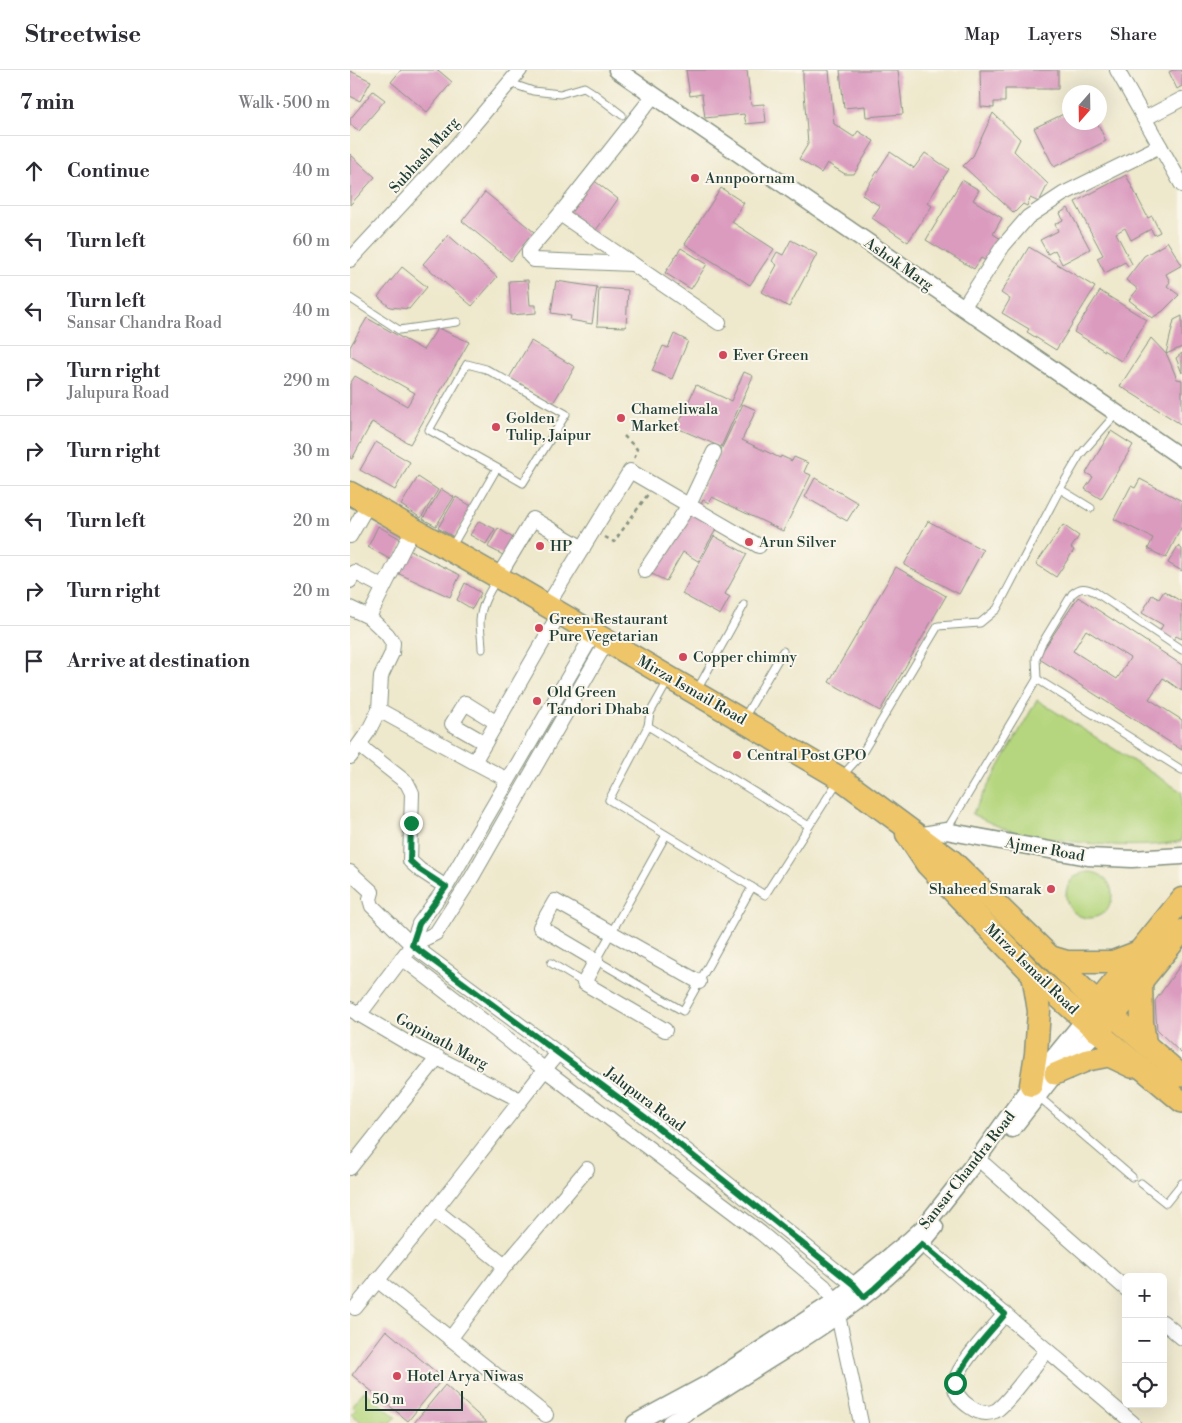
<!DOCTYPE html>
<meta charset="utf-8">
<style>
body{margin:0;font-family:"Libre Bodoni",serif;background:#f7f7f7;color:#2b2b33}
.controls{position:absolute;right:15px;bottom:15px;display:grid;overflow:hidden;border-radius:8px;box-shadow:0 5px 20px #0002}
.controls button{width:45px;height:45px;display:grid;place-items:center;padding:0;border:0;border-bottom:1px solid #e1e1e2;background:#fff;color:#2b2b33;font:25px sans-serif}
.compass{position:absolute;left:712px;top:15px;width:45px;height:45px;border-radius:50%;background:#fff;box-shadow:0 5px 20px #0002;rotate:200deg}
.scale{position:absolute;left:15px;bottom:12px;width:98px;box-sizing:border-box;padding-left:5px;border:2px solid #1f3d34;border-top:0;font-size:14px;line-height:18px;white-space:nowrap;color:#1f3d34;-webkit-text-stroke:4px #fbf7ec;paint-order:stroke}
.stop{position:absolute;width:15px;height:15px;margin:-11px;border:4px solid #0b8043;border-radius:50%;background:#fff}
.stop.end{background:#0b8043;border-color:#fff;box-shadow:0 1px 5px #0008}
.list{margin:0;padding:0;list-style:none}
h2{display:flex;justify-content:space-between;align-items:center;height:65px;margin:0;padding:0 20px;font-size:21px}
h2 small{font-size:16px;font-weight:400;color:#7c7c81}
.list li{display:grid;grid-template-columns:32px 1fr auto;gap:15px;align-items:center;box-sizing:border-box;height:70px;padding:0 20px;border-top:1px solid #e1e1e2}
.list b{display:block;font-size:19px;white-space:nowrap}
.list p{margin:0;font-size:16px;white-space:nowrap;color:#7c7c81}
.list em{font-size:16px;font-style:normal;color:#7c7c81}
.icon{flex:none;width:28px;height:28px;fill:none;stroke:currentColor;stroke-width:2;stroke-linecap:round;stroke-linejoin:round}
.map{position:relative;flex:none;width:832px;height:1353px;overflow:hidden}
header{display:flex;align-items:center;gap:30px;box-sizing:border-box;height:70px;padding:0 25px;background:#fff;border-bottom:1px solid #e1e1e2}
header strong{font-size:24px}
nav{display:flex;gap:28px;margin-inline-start:auto;font-size:18px}
main{display:flex}
aside{flex:1;background:#fff}
.map>svg:first-child{display:block}
.green{fill:#b5d67e;stroke:#6a8a59}
.building{fill:#db9bbf;fill-rule:evenodd}
.lines{fill:none;stroke-linecap:round;stroke-linejoin:round}
.service-casing{stroke:#869280;stroke-width:9}
.minor-casing{stroke:#869280;stroke-width:16}
.tertiary-casing{stroke:#869280;stroke-width:19}
.primary-casing{stroke:#869280;stroke-width:24}
.trunk-casing{stroke:#869280;stroke-width:25}
.path{stroke:#869280;stroke-width:2.5;stroke-dasharray:4 4;stroke-linecap:butt}
.service{stroke:#fff;stroke-width:7}
.minor{stroke:#fff;stroke-width:14}
.tertiary{stroke:#fff;stroke-width:16}
.primary{stroke:#eec569;stroke-width:21}
.trunk{stroke:#eec569;stroke-width:22}
.route{stroke:#0b8043;stroke-width:6}
.poi-dot{fill:#d1495b;stroke:#fbf7ec;stroke-width:2}
.labels{text-anchor:middle;stroke-width:4;stroke-linejoin:round;paint-order:stroke}
.street-label{font-size:15px;fill:#1f3d34;stroke:#fbf7ec}
.poi-label{font-size:15px;fill:#1f3d34;stroke:#fbf7ec;text-anchor:start}
</style>
<header>
<strong>Streetwise</strong>
<nav><a>Map</a><a>Layers</a><a>Share</a></nav>
</header>
<main>
<aside>
<h2>7 min<small>Walk · 500 m</small></h2>
<ul class="list">
<li><svg class="icon" aria-label="ahead" viewBox="0 0 24 24"><path d="M12 20V5M6 11l6-6 6 6"/></svg><div><b>Continue</b></div><em>40 m</em></li>
<li><svg class="icon" aria-label="left" viewBox="0 0 24 24"><path d="M17 20v-9H6M10 6l-5 5 5 5"/></svg><div><b>Turn left</b></div><em>60 m</em></li>
<li><svg class="icon" aria-label="left" viewBox="0 0 24 24"><path d="M17 20v-9H6M10 6l-5 5 5 5"/></svg><div><b>Turn left</b><p>Sansar Chandra Road</p></div><em>40 m</em></li>
<li><svg class="icon" aria-label="right" viewBox="0 0 24 24"><path d="M7 20v-9h11M14 6l5 5-5 5"/></svg><div><b>Turn right</b><p>Jalupura Road</p></div><em>290 m</em></li>
<li><svg class="icon" aria-label="right" viewBox="0 0 24 24"><path d="M7 20v-9h11M14 6l5 5-5 5"/></svg><div><b>Turn right</b></div><em>30 m</em></li>
<li><svg class="icon" aria-label="left" viewBox="0 0 24 24"><path d="M17 20v-9H6M10 6l-5 5 5 5"/></svg><div><b>Turn left</b></div><em>20 m</em></li>
<li><svg class="icon" aria-label="right" viewBox="0 0 24 24"><path d="M7 20v-9h11M14 6l5 5-5 5"/></svg><div><b>Turn right</b></div><em>20 m</em></li>
<li><svg class="icon" aria-label="arrive" viewBox="0 0 24 24"><path d="M6 21V4h12l-3 4 3 4H6"/></svg><div><b>Arrive at destination</b></div></li>
</ul>
</aside>
<div class="map">
<svg width="832" height="1353" viewBox="0 0 832 1353">
<rect width="100%" height="100%" fill="#fbf7ec"/>
<filter id="ink" filterUnits="userSpaceOnUse"><feTurbulence type="fractalNoise" baseFrequency=".02" numOctaves="2"/><feDisplacementMap in="SourceGraphic" scale="10" xChannelSelector="R" yChannelSelector="G"/><feConvolveMatrix kernelMatrix="1 2 1 2 8 2 1 2 1" color-interpolation-filters="sRGB"/></filter>
<filter id="wash" filterUnits="userSpaceOnUse"><feTurbulence type="fractalNoise" baseFrequency=".0096" numOctaves="4" result="noise"/><feDisplacementMap in="SourceGraphic" scale="20" xChannelSelector="R" yChannelSelector="G"/><feGaussianBlur stdDeviation="1.12" result="paint"/><feColorMatrix in="noise" values="0 0 0 0 0 0 0 0 0 0 0 0 0 0 0 0 0 1.4 0 .05"/><feComposite in="paint" operator="in"/></filter>
<g filter="url(#wash)">
<rect width="100%" height="100%" fill="#eee8cc"/>
<g class="green">
<path d="M687,630L832,722V771C790,780 733,774 691,767C683,765 673,764 665,762C650,758 636,751 622,744Z"/>
<circle cx="739" cy="825" r="23"/>
<polygon points="14,1321 46,1347 41,1353 12,1353 2,1344 6,1339 2,1335"/>
</g>
<g id="blocks">
<g class="building">
<polygon points="51,0 88,0 102,12 77,42 41,12"/>
<polygon points="336,0 397,0 401,35 414,34 416,52 396,54 394,44 355,48 352,24 340,26"/>
<polygon points="453,0 479,0 484,54 504,67 508,61 524,71 504,104 495,104 477,93 471,103 449,89 458,74 453,9"/>
<polygon points="490,0 548,0 553,44 516,47 515,36 494,38"/>
<polygon points="630,0 708,0 708,19 655,19 655,32 644,32 644,38 631,37"/>
<polygon points="823,0 832,0 832,16 827,19 819,2"/>
<polygon points="0,1 21,11 10,31 0,26"/>
<polygon points="23,21 35,30 9,61 0,54 0,49"/>
<polygon points="720,41 720,52 747,52 756,71 704,97 684,58"/>
<polygon points="643,43 670,69 664,81 698,114 689,132 680,128 677,136 673,134 664,143 613,96 623,86"/>
<polygon points="540,82 564,98 575,83 599,99 577,133 582,136 558,172 522,148 530,136 512,125"/>
<polygon points="0,84 25,107 0,135"/>
<polygon points="776,105 798,148 802,146 810,162 804,165 801,159 781,170 775,158 766,163 782,194 778,196 775,192 755,203 747,188 753,185 725,132"/>
<polygon points="242,109 268,129 244,163 217,143"/>
<polygon points="612,110 629,120 623,130 652,148 643,164 651,169 638,192 631,188 624,199 576,170"/>
<polygon points="371,118 394,133 382,152 424,179 400,215 335,174"/>
<polygon points="135,122 184,162 161,191 112,151"/>
<polygon points="718,138 740,179 712,194 705,180 698,184 690,170 708,161 705,154 713,150 710,143"/>
<polygon points="98,165 147,207 122,236 73,194"/>
<polygon points="441,170 467,184 439,237 412,222 427,195 422,191 427,182 433,185"/>
<polygon points="817,171 832,195 816,204 820,212 817,216 829,225 813,241 802,248 779,230 788,219 776,210 794,186 815,174"/>
<polygon points="679,177 745,217 706,280 677,262 679,259 652,243 660,229 651,223"/>
<polygon points="331,178 357,194 341,219 315,203"/>
<polygon points="52,197 77,217 59,239 40,237 28,227"/>
<polygon points="178,210 180,235 186,235 186,243 161,245 159,211"/>
<polygon points="206,211 247,217 242,254 220,250 221,246 201,243"/>
<polygon points="249,218 278,220 276,257 247,256"/>
<polygon points="750,221 797,250 771,291 724,262"/>
<polygon points="832,246 832,277 816,284 824,250"/>
<polygon points="17,248 73,280 88,258 119,272 60,374 22,352 2,389 0,388 0,314 5,306 57,336 65,323 0,286 0,277"/>
<polygon points="324,264 338,271 322,309 302,301 313,276 318,278"/>
<polygon points="801,268 817,285 827,309 832,310 832,355 770,316"/>
<polygon points="181,271 225,297 203,333 159,308"/>
<polygon points="832,283 832,303 826,288"/>
<polygon points="394,302 403,306 371,377 327,358 346,315 381,331"/>
<polygon points="393,334 406,340 392,370 430,388 431,386 442,391 444,387 458,393 454,402 461,405 433,461 362,427 359,433 353,430 350,437 345,434"/>
<polygon points="761,361 783,375 751,429 735,419 743,407 736,403"/>
<polygon points="26,372 60,392 45,420 10,400"/>
<polygon points="68,407 88,420 71,448 51,435"/>
<polygon points="465,408 508,433 497,451 455,427"/>
<polygon points="790,409 832,431 832,456 816,488 798,479 803,468 764,449 781,416 785,418"/>
<polygon points="91,419 104,427 86,456 73,449"/>
<polygon points="106,427 123,437 104,467 88,458"/>
<polygon points="338,440 368,456 348,491 333,482 316,511 300,503"/>
<polygon points="129,451 145,459 136,474 120,465"/>
<polygon points="578,451 633,480 609,524 554,495"/>
<polygon points="713,455 729,466 721,478 724,480 706,507 686,494"/>
<polygon points="28,456 54,471 43,491 18,477"/>
<polygon points="148,458 163,468 153,485 138,477"/>
<polygon points="364,466 397,484 375,524 380,527 370,545 332,524"/>
<polygon points="828,476 832,479 832,501 818,493"/>
<polygon points="57,479 110,505 100,527 45,502"/>
<polygon points="546,497 596,526 530,641 479,612"/>
<polygon points="115,513 131,523 122,539 107,530"/>
<polygon points="814,521 832,532 832,569 826,566 823,570 809,562 813,555 792,543 802,525 809,529"/>
<path d="M728,527L832,595V621L813,608L799,629L832,650V680L688,588ZM736,560L780,588L767,609L723,581Z"/>
<polygon points="832,893 832,984 807,960 805,931"/>
<polygon points="36,1260 93,1308 58,1351 2,1305"/>
<polygon points="95,1315 137,1353 64,1353"/>
</g>
</g>
</g>
<g filter="url(#ink)">
<use href="#blocks" fill-opacity="0" stroke="#869280" stroke-width="1"/>
<g class="lines">
<g class="service-casing">
<g id="service">
<polyline points="160,13 183,21 210,24 234,17 242,22 272,45"/>
<polyline points="0,228 49,260 107,252"/>
<polyline points="710,419 741,438"/>
<polyline points="102,476 147,398 173,413 216,344 136,299 117,294 79,360 147,398"/>
<path d="M132,579C132,570 130,560 130,551C131,535 139,522 147,509"/>
<path d="M687,609L686,588L691,575L722,524C730,517 735,517 745,522L832,580"/>
<polyline points="347,620 394,535"/>
<polyline points="394,648 433,581"/>
<polyline points="298,656 300,643 318,611"/>
<polyline points="459,756 298,656 259,730 415,825 490,708 511,685 588,556 630,553 647,539 710,419 730,385 766,344"/>
<polyline points="596,761 687,609 832,700"/>
<polyline points="316,765 246,890 333,941 402,817"/>
<polyline points="201,893 234,913"/>
<polyline points="688,1026 782,1107"/>
<polyline points="791,1113 816,1133 832,1113"/>
</g>
</g>
<g class="minor-casing">
<g id="minor">
<polyline points="767,0 832,115"/>
<polyline points="794,49 832,29"/>
<polyline points="210,144 369,253"/>
<polyline points="0,190 105,77 170,0"/>
<polyline points="283,194 184,190 179,185 179,180 210,144 304,25"/>
<polyline points="613,238 653,176 678,147 713,124 810,76"/>
<polyline points="0,466 18,434"/>
<polyline points="295,501 339,435 364,382"/>
<polyline points="148,507 183,449 233,478"/>
<polyline points="0,511 4,502 33,517"/>
<polyline points="197,536 280,401 409,476"/>
<polyline points="0,538 19,547 63,459"/>
<polyline points="29,640 124,692"/>
<polyline points="135,673 102,654 115,633 147,653"/>
<polyline points="10,676 57,713 62,723 60,791 70,800 96,817"/>
<polyline points="0,687 18,662 29,640 31,606 42,583 43,573 37,564 19,547"/>
<polyline points="158,710 124,692 209,544"/>
<polyline points="0,802 22,822 20,829 22,836 62,875 296,1048 504,1215 510,1223"/>
<polyline points="62,875 86,863 122,807 257,571"/>
<polyline points="52,888 153,966 194,999 411,1163 474,1216 485,1231 511,1353"/>
<polyline points="0,939 56,972 170,1030"/>
<polyline points="9,945 62,875 69,854 96,817 244,563"/>
<polyline points="315,960 234,913 246,890 190,857 205,831 349,912"/>
<polyline points="635,1095 776,1219"/>
<polyline points="0,1098 88,987"/>
<polyline points="85,1140 155,1196 237,1099"/>
<polyline points="572,1174 783,1353"/>
<polyline points="27,1210 196,1345"/>
<polyline points="5,1238 85,1140 207,984"/>
<path d="M655,1244C642,1260 609,1293 605,1312C603,1322 612,1332 620,1337C627,1342 636,1345 645,1341C657,1335 687,1292 697,1280"/>
<polyline points="813,1252 832,1268"/>
<polyline points="100,1269 155,1196"/>
</g>
</g>
<g class="tertiary-casing">
<g id="tertiary">
<polyline points="267,0 832,388"/>
<polyline points="562,767 596,761 738,787 782,789 832,786"/>
<polyline points="662,1059 705,1004 747,961"/>
<polyline points="285,1353 361,1312 485,1231 561,1169 574,1157 626,1091 681,1015 734,950"/>
<path d="M320,1353C357,1329 395,1305 432,1282C489,1246 543,1210 585,1157"/>
</g>
</g>
<g class="primary-casing">
<g id="primary">
<polyline points="763,946 832,1006"/>
<polyline points="747,961 832,1032"/>
<polyline points="705,1004 738,990 759,986 782,997"/>
</g>
</g>
<g class="trunk-casing">
<g id="trunk">
<polyline points="0,423 148,507 490,708 602,791 735,921 763,946"/>
<polyline points="557,764 577,794 683,904 747,961 763,946 832,861"/>
<polyline points="700,887 717,892 763,892 789,882"/>
<polyline points="791,912 792,952 795,973"/>
<polyline points="738,945 832,829"/>
<polyline points="681,1015 686,984 689,941 683,904"/>
</g>
</g>
<g class="path">
<polyline points="274,366 287,379 284,390"/>
<polyline points="255,467 264,472 298,424"/>
</g>
<use href="#service" class="service"/>
<use href="#minor" class="minor"/>
<use href="#tertiary" class="tertiary"/>
<use href="#primary" class="primary"/>
<use href="#trunk" class="trunk"/>
</g>
</g>
<g class="lines" filter="url(#ink)">
<path class="route" d="M61,753L60,791L70,800L96,817L69,854L62,875L296,1048L504,1215L514,1227L525,1218L572,1174L655,1244C637,1266 615,1287 605,1313"/>
</g>
<g class="poi-dot">
<circle cx="345" cy="108" r="5"/>
<circle cx="373" cy="285" r="5"/>
<circle cx="271" cy="348" r="5"/>
<circle cx="146" cy="357" r="5"/>
<circle cx="399" cy="472" r="5"/>
<circle cx="190" cy="476" r="5"/>
<circle cx="189" cy="558" r="5"/>
<circle cx="333" cy="587" r="5"/>
<circle cx="187" cy="631" r="5"/>
<circle cx="387" cy="685" r="5"/>
<circle cx="701" cy="819" r="5"/>
<circle cx="47" cy="1306" r="5"/>
</g>
<g class="labels">
<g class="street-label">
<text transform="translate(74 85) rotate(-48)" y="5">Subhash Marg</text>
<text transform="translate(549 194) rotate(35)" y="5">Ashok Marg</text>
<text transform="translate(342 620) rotate(30)" y="5">Mirza Ismail Road</text>
<text transform="translate(695 779) rotate(10)" y="5">Ajmer Road</text>
<text transform="translate(682 899) rotate(44)" y="5">Mirza Ismail Road</text>
<text transform="translate(92 971) rotate(28)" y="5">Gopinath Marg</text>
<text transform="translate(295 1029) rotate(37)" y="5">Jalupura Road</text>
<text transform="translate(617 1100) rotate(-52)" y="5">Sansar Chandra Road</text>
</g>
<g class="poi-label">
<text x="355" y="113">Annpoornam</text>
<text x="383" y="290">Ever Green</text>
<text x="281" y="344">Chameliwala<tspan x="281" dy="17">Market</tspan></text>
<text x="156" y="353">Golden<tspan x="156" dy="17">Tulip, Jaipur</tspan></text>
<text x="409" y="477">Arun Silver</text>
<text x="200" y="481">HP</text>
<text x="199" y="554">Green Restaurant<tspan x="199" dy="17">Pure Vegetarian</tspan></text>
<text x="343" y="592">Copper chimny</text>
<text x="197" y="627">Old Green<tspan x="197" dy="17">Tandori Dhaba</tspan></text>
<text x="397" y="690">Central Post GPO</text>
<text x="691" y="824" text-anchor="end">Shaheed Smarak</text>
<text x="57" y="1311">Hotel Arya Niwas</text>
</g>
</g>
</svg>
<div class="controls">
<button>+</button>
<button>−</button>
<button><svg class="icon" aria-label="locate" viewBox="0 0 24 24"><circle cx="12" cy="12" r="6"/><path d="M12 2v4M12 18v4M2 12h4M18 12h4"/></svg></button>
</div>
<svg class="compass" viewBox="-18 -18 36 36"><path d="M0-13l5 13h-10z" fill="#e53935"/><path d="M0 13l5-13h-10z" fill="#7c7c81"/></svg>
<div class="scale">50 m</div>
<div class="stop" style="left:605px;top:1313px"></div>
<div class="stop end" style="left:61px;top:753px"></div>
</div>
</main>
